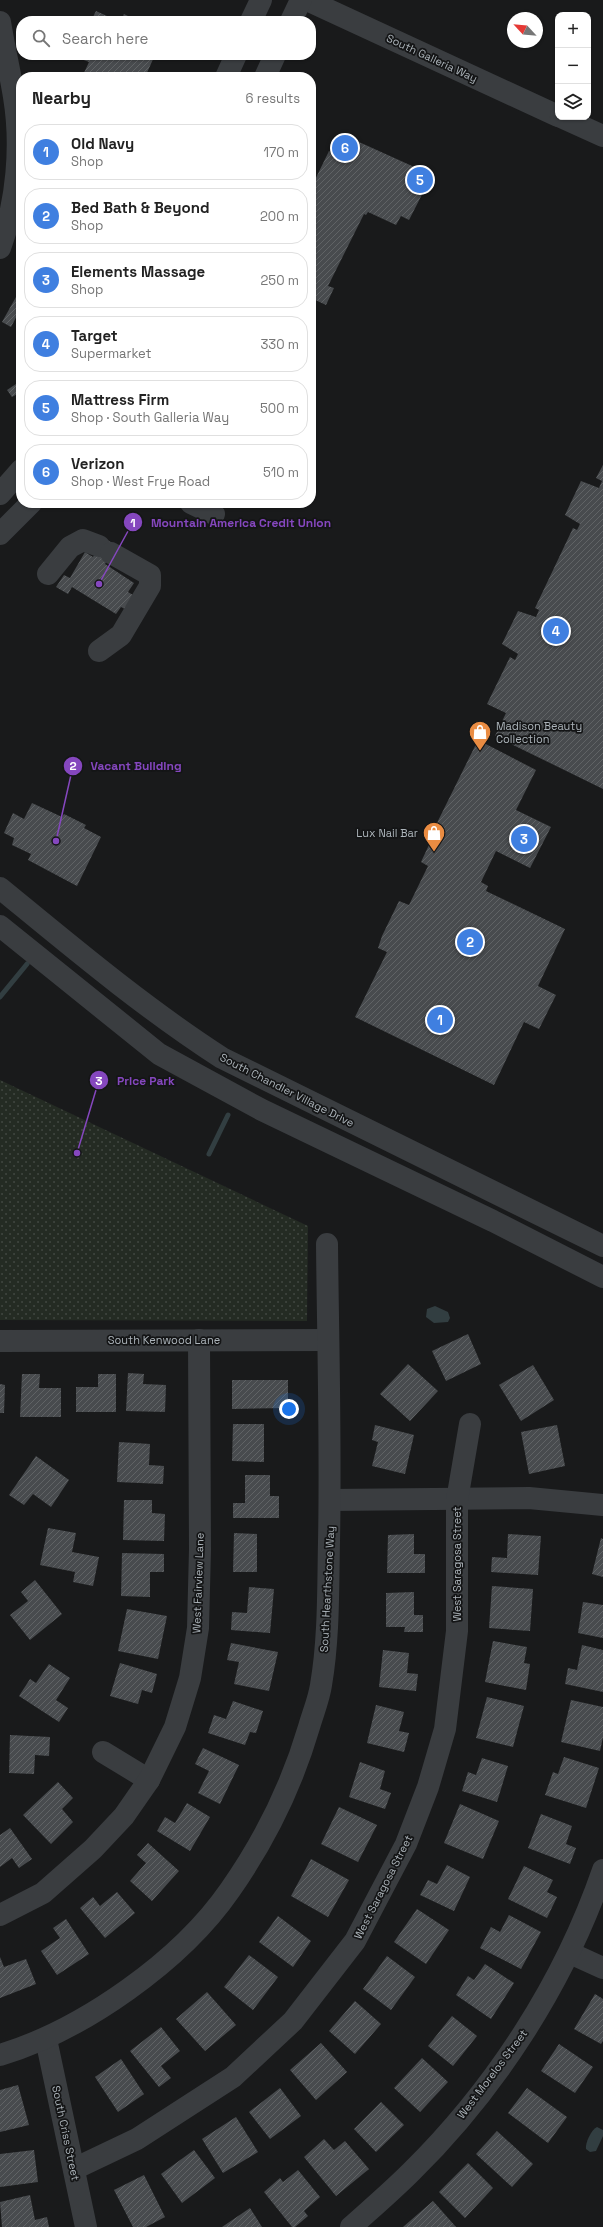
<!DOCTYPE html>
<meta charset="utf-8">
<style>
body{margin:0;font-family:"Space Grotesk",sans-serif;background:#f2f2f2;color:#222}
.controls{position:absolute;right:12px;top:12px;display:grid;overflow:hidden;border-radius:8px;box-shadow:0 1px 3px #0004}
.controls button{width:36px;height:36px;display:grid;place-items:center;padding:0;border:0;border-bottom:1px solid #e0e0e0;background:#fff;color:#222;font:20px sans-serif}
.compass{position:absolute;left:507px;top:12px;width:36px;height:36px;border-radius:50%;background:#fff;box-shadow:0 1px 3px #0004;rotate:296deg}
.you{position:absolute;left:289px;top:1409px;width:14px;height:14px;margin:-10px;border:3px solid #fff;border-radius:50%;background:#1a73e8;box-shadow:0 0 0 6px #1a73e833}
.badge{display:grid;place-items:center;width:26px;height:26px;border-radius:50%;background:#1a73e8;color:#fff;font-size:13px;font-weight:700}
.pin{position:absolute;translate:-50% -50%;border:2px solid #fff;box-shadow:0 1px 4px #0006}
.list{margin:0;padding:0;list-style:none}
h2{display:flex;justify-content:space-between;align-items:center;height:52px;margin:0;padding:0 16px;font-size:17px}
h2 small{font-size:13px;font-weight:400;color:#767676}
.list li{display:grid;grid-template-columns:26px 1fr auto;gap:12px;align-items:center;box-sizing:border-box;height:56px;margin:0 8px 8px;padding:0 8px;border:1px solid #e0e0e0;border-radius:16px}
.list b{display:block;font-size:15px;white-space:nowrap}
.list p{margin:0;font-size:13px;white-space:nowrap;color:#767676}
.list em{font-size:13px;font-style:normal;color:#767676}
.icon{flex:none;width:22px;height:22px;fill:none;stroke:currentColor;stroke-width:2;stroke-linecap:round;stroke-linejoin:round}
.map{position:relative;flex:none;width:603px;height:2227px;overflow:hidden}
.search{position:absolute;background:#fff;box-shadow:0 1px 3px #0004;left:16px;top:16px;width:300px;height:44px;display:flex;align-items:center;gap:10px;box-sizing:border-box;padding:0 14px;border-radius:16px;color:#767676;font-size:15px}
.panel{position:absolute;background:#fff;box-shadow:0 1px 3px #0004;left:16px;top:72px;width:300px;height:436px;border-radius:16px}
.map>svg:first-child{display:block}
.park{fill:url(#park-dots)}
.water{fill:#323e41}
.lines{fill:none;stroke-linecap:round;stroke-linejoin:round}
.stream{stroke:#323e41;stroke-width:5}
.building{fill:url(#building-hatch)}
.minor{stroke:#3a3d40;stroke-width:22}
.labels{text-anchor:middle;stroke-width:3.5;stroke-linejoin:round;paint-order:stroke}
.street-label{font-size:11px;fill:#acb4ba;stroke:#141516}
.poi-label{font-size:11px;fill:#acb4ba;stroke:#141516;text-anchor:start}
.leader{fill:none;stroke:#8547be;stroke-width:1.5}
.callout-dot{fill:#8547be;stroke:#141516;stroke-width:1.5}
.mark-label{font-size:12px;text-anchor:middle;font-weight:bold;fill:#fff}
.callout-label{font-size:12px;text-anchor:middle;font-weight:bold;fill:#8547be;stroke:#141516;stroke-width:3.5;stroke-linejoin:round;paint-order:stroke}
</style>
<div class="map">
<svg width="603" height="2227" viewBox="0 0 603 2227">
<defs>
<pattern id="park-dots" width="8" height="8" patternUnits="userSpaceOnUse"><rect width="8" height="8" fill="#242b23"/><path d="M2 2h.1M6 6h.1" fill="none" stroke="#414741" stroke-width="1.8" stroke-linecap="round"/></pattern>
<pattern id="building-hatch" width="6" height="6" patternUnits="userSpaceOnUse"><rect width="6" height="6" fill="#484b4e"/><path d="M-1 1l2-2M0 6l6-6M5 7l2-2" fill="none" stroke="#606365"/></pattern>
</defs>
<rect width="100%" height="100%" fill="#191a1b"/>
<polygon class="park" points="0,1080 308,1226 307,1321 0,1320"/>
<g class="water">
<polygon points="435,1306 448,1312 450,1318 448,1322 434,1323 426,1317 427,1309"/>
<path d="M597,2127L603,2130V2136L596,2151L590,2152L586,2149C585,2143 591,2130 597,2127Z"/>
</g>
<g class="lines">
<g class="stream">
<polyline points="0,997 27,964"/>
<polyline points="209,1154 228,1115"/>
</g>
</g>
<g class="building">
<polygon points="96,11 118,21 91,21"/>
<polygon points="124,14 138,21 121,21"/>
<polygon points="83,55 155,55 145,77 79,77 81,74 83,75 89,62 81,59"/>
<polygon points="352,141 356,148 359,142 432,175 409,220 401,216 396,225 368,212 366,215 364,214 328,286 334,288 326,305 311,298 311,188 329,151 334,154 338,152 336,147"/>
<polygon points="16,297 21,300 21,308 11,327 2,322"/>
<polygon points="16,384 21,392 12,397 7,390"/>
<polygon points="603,465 603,789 495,736 506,713 487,704 510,657 515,660 518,654 502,644 518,611 536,617 539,610 535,608 573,528 577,530 580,524 565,515 581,481 599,488 602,481 596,478"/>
<polygon points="163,503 174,503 172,507"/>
<polygon points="104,538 116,545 105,564 134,583 128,592 133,595 125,609 121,607 116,614 72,587 68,594 56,587 64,575 70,578 85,552 93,557"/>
<polygon points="478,740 536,770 516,810 551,827 530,868 496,851 481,882 488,886 486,891 565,929 538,986 556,995 539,1029 524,1022 494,1085 355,1017 387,952 378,948 382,936 399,901 409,905 428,866 421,862 435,832 433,831"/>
<polygon points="32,803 62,817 64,814 86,825 84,828 101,837 77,886 28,860 31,854 12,845 14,838 4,833 13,813 24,819"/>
<polygon points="468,1334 481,1364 446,1381 432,1351"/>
<polygon points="408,1364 438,1391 410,1421 380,1394"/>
<polygon points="533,1365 554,1400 521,1421 499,1385"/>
<polygon points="128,1373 144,1374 143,1384 166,1385 165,1412 126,1411"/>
<polygon points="22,1374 40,1374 39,1388 61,1388 61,1417 20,1417"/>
<polygon points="98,1374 116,1374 116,1412 76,1412 76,1387 98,1387"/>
<polygon points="232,1380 288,1380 288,1408 232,1409"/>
<polygon points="0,1384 5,1385 4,1413 0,1413"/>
<polygon points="233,1424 264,1424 264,1462 232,1461"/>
<polygon points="375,1425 414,1435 405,1474 372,1466 378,1442 372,1440"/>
<polygon points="557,1425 565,1466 529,1474 521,1432"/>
<polygon points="119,1442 150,1444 149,1465 164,1466 163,1484 117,1482"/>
<polygon points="36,1456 69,1480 51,1507 33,1494 24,1505 9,1495"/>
<polygon points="245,1475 270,1475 270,1496 279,1496 279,1518 233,1518 233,1503 245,1503"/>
<polygon points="124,1500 152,1500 152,1513 165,1514 164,1541 123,1540"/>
<polygon points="48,1528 76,1533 72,1552 99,1557 93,1586 73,1582 75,1572 40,1565"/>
<polygon points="234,1533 257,1534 257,1572 233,1572"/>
<polygon points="414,1534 414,1554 425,1554 425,1573 387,1573 388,1535"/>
<polygon points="508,1534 541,1536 538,1575 491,1572 492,1557 507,1558"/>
<polygon points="601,1538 603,1539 603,1577 592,1574"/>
<polygon points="122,1553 164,1554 164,1572 150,1572 150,1597 121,1596"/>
<polygon points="35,1580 62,1614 30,1640 10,1615 28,1601 21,1592"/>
<polygon points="492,1586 533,1589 530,1631 489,1628"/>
<polygon points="249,1587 274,1589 270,1633 231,1630 232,1612 247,1613"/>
<polygon points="414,1592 414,1615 423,1615 423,1632 404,1632 405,1627 386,1627 386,1593"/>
<polygon points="583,1602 603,1605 603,1638 578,1633"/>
<polygon points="127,1609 167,1616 158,1659 118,1651"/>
<polygon points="493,1641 527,1647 524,1663 530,1664 526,1690 485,1682"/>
<polygon points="231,1643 278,1652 269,1691 234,1684 239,1662 227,1660"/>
<polygon points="582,1645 603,1650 603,1692 565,1684 568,1668 577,1670"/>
<polygon points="383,1650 409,1653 407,1673 418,1674 416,1691 379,1687"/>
<polygon points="120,1663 157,1674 152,1693 142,1690 138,1704 110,1696"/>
<polygon points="49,1664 70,1678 56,1700 68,1708 59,1722 19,1696 30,1679 36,1683"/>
<polygon points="487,1697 524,1706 513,1747 476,1738"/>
<polygon points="571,1700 603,1707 603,1737 600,1751 561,1742"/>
<polygon points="233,1701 263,1711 256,1733 250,1732 245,1745 208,1733 214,1715 226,1719"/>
<polygon points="376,1705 404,1712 399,1731 409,1733 404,1752 367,1743"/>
<polygon points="10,1735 50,1737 49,1756 35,1755 34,1774 9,1773"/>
<polygon points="203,1748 239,1765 220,1804 198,1793 209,1771 195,1764"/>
<polygon points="564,1757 599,1768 586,1808 545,1795 553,1772 558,1774"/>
<polygon points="482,1758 508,1766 497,1802 462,1791 468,1772 476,1775"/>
<polygon points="360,1762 385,1771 380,1789 391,1793 385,1809 349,1797"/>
<polygon points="58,1782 73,1798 62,1809 73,1822 51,1844 23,1815"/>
<polygon points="187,1803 210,1817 190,1851 157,1831 165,1817 175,1823"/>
<polygon points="460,1804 499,1821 483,1859 444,1843"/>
<polygon points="339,1807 377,1825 358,1862 321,1844"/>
<polygon points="541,1814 572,1826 566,1844 576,1848 570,1864 528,1848"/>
<polygon points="10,1828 32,1859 19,1868 12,1858 0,1867 0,1835"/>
<polygon points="148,1843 179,1871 152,1901 130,1881 146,1863 137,1855"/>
<polygon points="311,1859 349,1880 328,1917 291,1896"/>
<polygon points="447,1865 470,1877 454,1911 420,1895 428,1880 437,1884"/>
<polygon points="524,1866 553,1880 547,1892 557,1897 547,1918 508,1899"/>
<polygon points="117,1892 135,1913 105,1938 80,1908 93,1897 100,1906"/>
<polygon points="417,1909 449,1930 426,1964 394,1942"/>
<polygon points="509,1915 541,1932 521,1969 480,1948 491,1927 500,1932"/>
<polygon points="278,1916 311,1941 293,1967 259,1942"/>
<polygon points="66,1919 89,1954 57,1975 41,1951 60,1938 53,1928"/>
<polygon points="249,1955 278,1977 253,2010 224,1987"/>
<polygon points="387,1956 415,1977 391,2010 363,1989"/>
<polygon points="0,1957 4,1967 26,1959 36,1984 0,1998"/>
<polygon points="485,1964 514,1983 491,2019 456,1995 468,1976 474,1980"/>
<polygon points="207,1992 236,2025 205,2051 176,2019"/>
<polygon points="595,1994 603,1999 603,2041 601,2044 574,2029"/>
<polygon points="355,2001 381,2024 355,2054 329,2031"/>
<polygon points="452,2016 477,2036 453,2066 428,2046"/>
<polygon points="161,2027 180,2051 161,2066 171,2078 159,2087 130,2051"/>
<polygon points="321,2043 347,2072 316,2100 290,2070"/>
<polygon points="559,2044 593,2067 575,2093 541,2071"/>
<polygon points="422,2058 448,2082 420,2112 394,2088"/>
<polygon points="121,2059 144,2094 118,2112 95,2077"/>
<polygon points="18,2085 29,2125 0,2132 0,2090"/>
<polygon points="280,2088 301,2116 270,2139 249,2112"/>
<polygon points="527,2088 567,2117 548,2143 508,2113"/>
<polygon points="381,2102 404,2125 376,2152 354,2129"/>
<polygon points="236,2117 258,2152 223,2173 202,2139"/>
<polygon points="497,2131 533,2164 512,2187 476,2154"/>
<polygon points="324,2139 334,2150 345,2141 369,2169 336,2196 304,2157"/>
<polygon points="34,2150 38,2182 0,2187 0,2154"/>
<polygon points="194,2150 215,2178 182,2203 161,2174"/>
<polygon points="468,2163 493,2188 465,2218 439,2192"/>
<polygon points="298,2170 320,2197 304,2211 308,2216 295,2227 292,2227 264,2192 280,2178 283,2182"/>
<polygon points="144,2175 165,2217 146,2227 133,2227 114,2190"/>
<polygon points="30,2195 35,2220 47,2217 49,2227 2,2227 0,2202"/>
<polygon points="433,2201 456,2227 403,2227"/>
<polygon points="250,2208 262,2227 222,2227"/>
</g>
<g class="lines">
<g class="minor">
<polyline points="307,0 558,116"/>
<polyline points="251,21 261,0"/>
<polyline points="291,21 301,0"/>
<path d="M0,22C4,47 10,72 14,97C22,146 17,202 0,248"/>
<polyline points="226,77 236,55"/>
<polyline points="265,77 275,55"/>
<polyline points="561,117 603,136"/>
<polyline points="0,494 21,470"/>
<polyline points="191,503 214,514"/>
<polyline points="0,534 31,503"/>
<polyline points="48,574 70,547 83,540 99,546"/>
<polyline points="99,651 121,635 150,586 150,575 111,553"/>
<path d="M0,888C72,947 143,1007 222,1058L603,1246"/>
<polyline points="0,926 159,1054 262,1110 493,1221 603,1277"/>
<polyline points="0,1341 328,1340"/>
<polyline points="330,1500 529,1498 603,1505"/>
<polyline points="103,1752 149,1780"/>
<polyline points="0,1915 43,1893 93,1849 124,1816 149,1780 175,1727 190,1678 198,1628 200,1549 199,1340"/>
<polyline points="570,1953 603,1968"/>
<polyline points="46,2039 86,2227"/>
<path d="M0,2055C83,2030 181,1961 230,1890C265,1840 292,1785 309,1727C313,1713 319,1699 321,1685C329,1638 328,1589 329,1542C331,1443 328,1343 327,1244"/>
<polyline points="74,2169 137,2139 233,2077 293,2021 355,1941 406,1844 428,1787 445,1729 457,1631 457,1500 470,1424"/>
<path d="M351,2227C371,2209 392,2191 411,2172C496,2088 564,1983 603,1870"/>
</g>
</g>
<defs>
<g id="shop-pin" transform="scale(1.15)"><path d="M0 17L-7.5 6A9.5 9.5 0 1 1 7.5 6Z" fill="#ea8c42" stroke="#141516"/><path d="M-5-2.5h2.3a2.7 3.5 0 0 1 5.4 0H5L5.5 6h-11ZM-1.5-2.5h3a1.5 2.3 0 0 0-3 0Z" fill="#fff"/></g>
</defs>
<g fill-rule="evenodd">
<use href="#shop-pin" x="480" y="732"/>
<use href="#shop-pin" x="434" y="833"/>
</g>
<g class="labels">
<g class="street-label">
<text transform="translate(432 58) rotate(25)" y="4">South Galleria Way</text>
<text transform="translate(287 1090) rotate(27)" y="4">South Chandler Village Drive</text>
<text x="164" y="1344">South Kenwood Lane</text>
<text transform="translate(457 1564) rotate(-90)" y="4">West Saragosa Street</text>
<text transform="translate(198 1583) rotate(-88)" y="4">West Fairview Lane</text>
<text transform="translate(327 1589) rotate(-87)" y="4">South Hearthstone Way</text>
<text transform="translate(383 1887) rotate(-63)" y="4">West Saragosa Street</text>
<text transform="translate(492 2074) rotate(-53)" y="4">West Morelos Street</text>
<text transform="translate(66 2133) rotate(78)" y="4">South Criss Street</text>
</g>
<g class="poi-label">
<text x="496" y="730">Madison Beauty<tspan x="496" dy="13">Collection</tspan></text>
<text x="418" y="837" text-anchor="end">Lux Nail Bar</text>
</g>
</g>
<path class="leader" d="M99 584L133 522M56 841L73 766M77 1153L99 1080"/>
<g class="callout-dot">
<circle cx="99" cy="584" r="4"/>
<circle cx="56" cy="841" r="4"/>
<circle cx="77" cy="1153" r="4"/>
<circle cx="133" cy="522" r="10"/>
<circle cx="73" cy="766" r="10"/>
<circle cx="99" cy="1080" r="10"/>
</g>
<g class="mark-label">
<text x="133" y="527">1</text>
<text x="73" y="770">2</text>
<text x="99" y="1085">3</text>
</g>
<g class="callout-label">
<text x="241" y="527">Mountain America Credit Union</text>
<text x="136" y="770">Vacant Building</text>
<text x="146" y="1085">Price Park</text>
</g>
</svg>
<div class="controls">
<button>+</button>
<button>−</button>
<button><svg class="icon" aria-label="layers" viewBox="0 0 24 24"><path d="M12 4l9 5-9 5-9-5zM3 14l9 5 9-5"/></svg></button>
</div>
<svg class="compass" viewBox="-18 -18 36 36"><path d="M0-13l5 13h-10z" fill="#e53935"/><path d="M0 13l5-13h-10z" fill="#767676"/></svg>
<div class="you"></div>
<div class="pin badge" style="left:440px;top:1020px;background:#3f7fe0">1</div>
<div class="pin badge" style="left:470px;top:942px;background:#3f7fe0">2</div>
<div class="pin badge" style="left:524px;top:839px;background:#3f7fe0">3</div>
<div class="pin badge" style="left:556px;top:631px;background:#3f7fe0">4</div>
<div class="pin badge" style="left:420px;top:180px;background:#3f7fe0">5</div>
<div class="pin badge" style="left:345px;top:148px;background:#3f7fe0">6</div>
<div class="search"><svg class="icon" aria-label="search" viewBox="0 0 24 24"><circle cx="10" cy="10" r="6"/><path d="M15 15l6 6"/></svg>Search here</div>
<section class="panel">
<h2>Nearby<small>6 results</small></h2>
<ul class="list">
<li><span class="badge" style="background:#3f7fe0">1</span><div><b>Old Navy</b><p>Shop</p></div><em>170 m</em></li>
<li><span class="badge" style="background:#3f7fe0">2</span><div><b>Bed Bath &amp; Beyond</b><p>Shop</p></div><em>200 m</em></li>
<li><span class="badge" style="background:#3f7fe0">3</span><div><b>Elements Massage</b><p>Shop</p></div><em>250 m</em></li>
<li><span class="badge" style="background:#3f7fe0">4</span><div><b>Target</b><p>Supermarket</p></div><em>330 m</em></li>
<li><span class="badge" style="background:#3f7fe0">5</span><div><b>Mattress Firm</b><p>Shop · South Galleria Way</p></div><em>500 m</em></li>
<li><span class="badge" style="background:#3f7fe0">6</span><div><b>Verizon</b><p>Shop · West Frye Road</p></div><em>510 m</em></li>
</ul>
</section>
</div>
